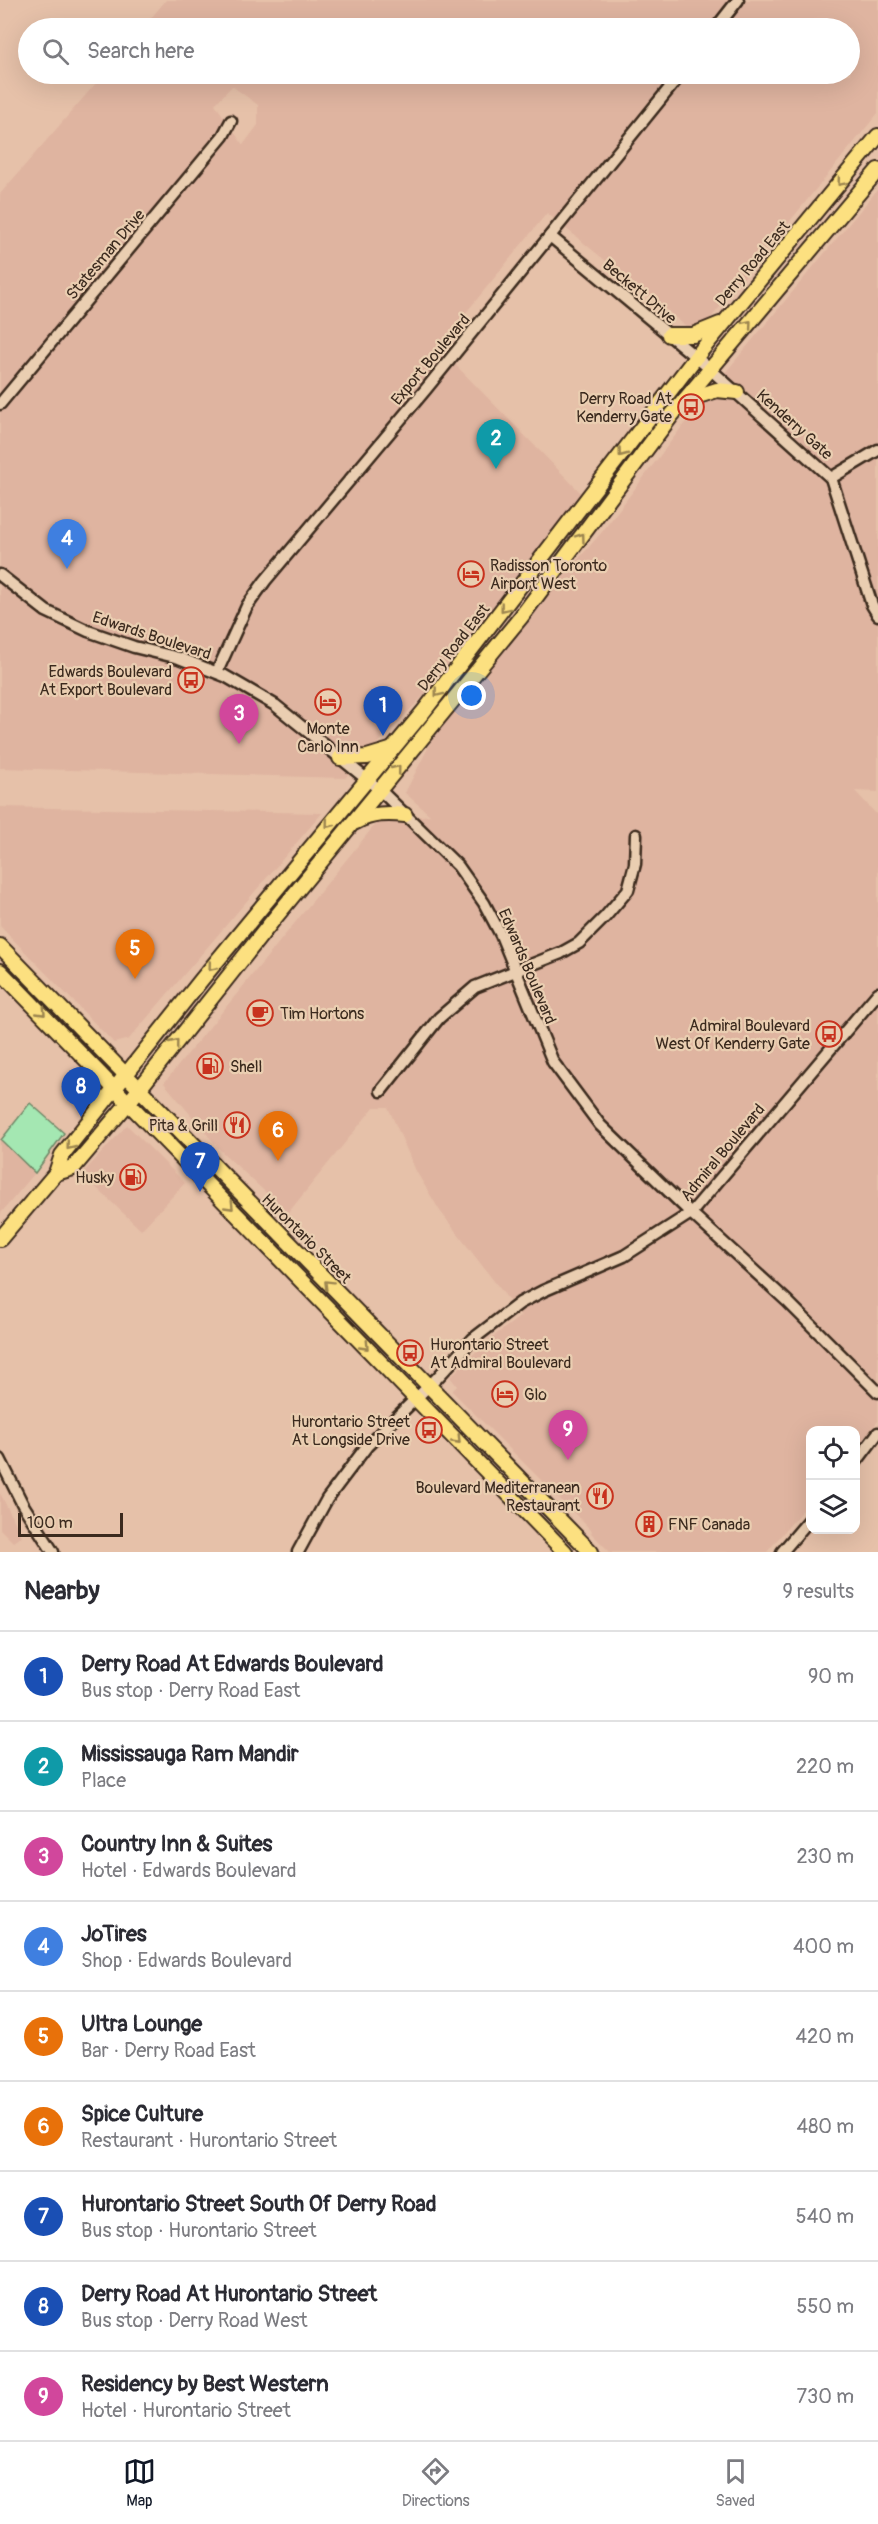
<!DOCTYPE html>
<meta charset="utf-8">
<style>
body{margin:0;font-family:Pangolin,sans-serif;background:#f2f2f3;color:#2b2b33}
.controls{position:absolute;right:18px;bottom:18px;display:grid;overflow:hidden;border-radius:12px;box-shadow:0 6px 24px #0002}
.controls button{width:54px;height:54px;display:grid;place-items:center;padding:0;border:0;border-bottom:2px solid #e1e1e2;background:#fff;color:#2b2b33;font:30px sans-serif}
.scale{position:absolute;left:18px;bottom:15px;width:105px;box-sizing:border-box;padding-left:6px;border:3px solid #3b2a1e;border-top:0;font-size:16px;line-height:21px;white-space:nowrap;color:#3b2a1e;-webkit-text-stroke:4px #eaceb1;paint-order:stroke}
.you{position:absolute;left:472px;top:696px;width:21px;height:21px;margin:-15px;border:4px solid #fff;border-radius:50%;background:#1a73e8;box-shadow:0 0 0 9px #1a73e833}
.badge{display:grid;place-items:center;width:39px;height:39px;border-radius:50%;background:#111827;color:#fff;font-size:20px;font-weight:700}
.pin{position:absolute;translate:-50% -50px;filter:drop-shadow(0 2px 3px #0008)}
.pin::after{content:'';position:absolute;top:32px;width:21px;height:18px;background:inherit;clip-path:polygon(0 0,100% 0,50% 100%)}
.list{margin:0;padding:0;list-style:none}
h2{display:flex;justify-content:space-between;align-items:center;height:78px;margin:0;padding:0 24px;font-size:26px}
h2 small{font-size:20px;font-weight:400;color:#7c7c81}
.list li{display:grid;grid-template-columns:39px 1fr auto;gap:18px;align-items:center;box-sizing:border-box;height:90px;padding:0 24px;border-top:2px solid #e1e1e2}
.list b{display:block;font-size:22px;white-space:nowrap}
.list p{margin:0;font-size:20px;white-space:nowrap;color:#7c7c81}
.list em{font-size:20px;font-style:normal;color:#7c7c81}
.icon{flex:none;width:33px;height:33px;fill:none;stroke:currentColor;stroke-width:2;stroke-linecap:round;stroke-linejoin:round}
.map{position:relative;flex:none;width:878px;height:1552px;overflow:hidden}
.search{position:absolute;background:#fff;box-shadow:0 6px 24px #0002;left:18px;right:18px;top:18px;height:66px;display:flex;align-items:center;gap:15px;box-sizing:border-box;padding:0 21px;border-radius:33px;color:#7c7c81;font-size:22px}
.sheet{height:888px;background:#fff}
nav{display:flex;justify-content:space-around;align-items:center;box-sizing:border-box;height:84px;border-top:2px solid #e1e1e2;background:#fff;font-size:16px;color:#7c7c81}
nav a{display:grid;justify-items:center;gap:3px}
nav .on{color:#111827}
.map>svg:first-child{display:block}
.built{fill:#dfb4a0;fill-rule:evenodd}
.green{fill:#a4e7b2;stroke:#708868;stroke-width:1.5}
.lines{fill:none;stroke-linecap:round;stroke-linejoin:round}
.minor-casing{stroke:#3b2a1e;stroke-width:15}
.major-casing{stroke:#3b2a1e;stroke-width:18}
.minor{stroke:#eaceb1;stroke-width:10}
.major{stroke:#fce080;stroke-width:14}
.oneway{stroke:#9c854f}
.labels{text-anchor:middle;stroke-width:4.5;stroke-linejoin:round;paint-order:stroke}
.street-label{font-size:16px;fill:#3b2a1e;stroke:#eaceb1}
.poi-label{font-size:16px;fill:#3b2a1e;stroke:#eaceb1;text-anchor:end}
</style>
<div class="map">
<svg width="878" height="1552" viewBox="0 0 878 1552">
<rect width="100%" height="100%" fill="#e6c1a9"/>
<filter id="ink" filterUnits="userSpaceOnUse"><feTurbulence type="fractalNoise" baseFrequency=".0167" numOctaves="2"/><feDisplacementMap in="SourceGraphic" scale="12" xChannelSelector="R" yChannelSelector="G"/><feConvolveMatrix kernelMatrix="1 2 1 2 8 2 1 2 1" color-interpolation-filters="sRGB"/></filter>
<g filter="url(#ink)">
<g class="built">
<path d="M166,0H878V113L706,324L687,327L547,213L438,347L582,494L445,673L345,778L0,768V194L104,74H850V28H143ZM232,86L258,105V125L243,145L215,104Z"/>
<polygon points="878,189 878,792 855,791 878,816 878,1421 856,1448 856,1430 810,1430 810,1501 767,1552 610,1552 591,1533 592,1531 452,1391 457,1386 450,1377 486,1342 521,1316 440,1211 416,1171 388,1107 374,1107 288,1213 221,1151 164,1083 378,821 430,815 405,793 432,740 542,601 602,532 700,403"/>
<polygon points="0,807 322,813 129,1039 114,1043 0,926"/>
<polygon points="127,1125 185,1183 141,1230 82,1174"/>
<polygon points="0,1139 35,1173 0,1214"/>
<polygon points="0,1493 22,1536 13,1542 0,1529"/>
</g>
<polygon class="green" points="30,1103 64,1133 35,1173 1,1140"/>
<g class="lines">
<g class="minor-casing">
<g id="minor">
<polyline points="716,28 738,0"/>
<polyline points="550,236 710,369 831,478 872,605 878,615"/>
<polyline points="0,404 223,136 231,121"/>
<polyline points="831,478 878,450"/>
<polyline points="0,575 46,611 88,631 134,647 179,658 225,676 275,705 380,790 458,866 484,903 501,935 553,1062 600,1125 691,1213 787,1301 878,1392"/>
<polyline points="217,672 247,606 265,581 426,389 681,74"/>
<polyline points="381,1091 439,1018 475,987 561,953 579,943 605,917 628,890 635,864 636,835"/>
<polyline points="0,1459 23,1505 53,1552"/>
<polyline points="856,1462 878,1433"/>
<polyline points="298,1552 327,1499 367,1446 437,1378 473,1339 520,1303 543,1291 624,1256 691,1213 878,993"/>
<polyline points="782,1552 810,1519"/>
</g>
</g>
<g class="major-casing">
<g id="major">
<polyline points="669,335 693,335 720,324"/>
<polyline points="686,400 717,390 737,392"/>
<polyline points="340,758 367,757 390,750"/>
<path d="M356,822C372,813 388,813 405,815"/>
<polyline points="0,946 591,1552"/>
<polyline points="0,971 565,1552"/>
<polyline points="56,1173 73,1168 129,1102 274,919 521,617 671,416 878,170"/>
<polyline points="0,1239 56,1173 62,1155 202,979 424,711 696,357 878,136"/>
</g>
</g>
<use href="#minor" class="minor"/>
<use href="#major" class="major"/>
</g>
<defs><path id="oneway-chevron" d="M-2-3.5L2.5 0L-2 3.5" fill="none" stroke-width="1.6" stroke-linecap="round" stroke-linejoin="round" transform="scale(1.5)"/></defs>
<g class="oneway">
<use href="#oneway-chevron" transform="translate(841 182) rotate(130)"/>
<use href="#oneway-chevron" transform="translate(748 324) rotate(-50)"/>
<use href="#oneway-chevron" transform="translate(622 453) rotate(127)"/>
<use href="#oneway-chevron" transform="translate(581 537) rotate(-54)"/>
<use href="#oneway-chevron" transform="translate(504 608) rotate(128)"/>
<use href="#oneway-chevron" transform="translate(438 693) rotate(128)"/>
<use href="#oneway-chevron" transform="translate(397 769) rotate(-51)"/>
<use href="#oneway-chevron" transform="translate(329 824) rotate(129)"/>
<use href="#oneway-chevron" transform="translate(212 967) rotate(129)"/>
<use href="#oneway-chevron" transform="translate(42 1012) rotate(46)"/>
<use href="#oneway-chevron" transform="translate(175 1043) rotate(-51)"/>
<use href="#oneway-chevron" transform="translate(70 1146) rotate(129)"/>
<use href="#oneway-chevron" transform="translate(230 1206) rotate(46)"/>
<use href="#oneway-chevron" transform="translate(328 1284) rotate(-135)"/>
<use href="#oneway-chevron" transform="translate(365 1346) rotate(46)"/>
<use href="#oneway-chevron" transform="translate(457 1440) rotate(46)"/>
</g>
</g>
<defs>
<g id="bus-ring" transform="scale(1.35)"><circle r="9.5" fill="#eaceb1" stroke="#c8321e" stroke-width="1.5"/><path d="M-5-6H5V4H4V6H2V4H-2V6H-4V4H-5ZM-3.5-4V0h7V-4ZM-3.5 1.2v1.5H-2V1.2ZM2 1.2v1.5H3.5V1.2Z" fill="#c8321e"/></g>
<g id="hotel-ring" transform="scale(1.35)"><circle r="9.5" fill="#eaceb1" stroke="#c8321e" stroke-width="1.5"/><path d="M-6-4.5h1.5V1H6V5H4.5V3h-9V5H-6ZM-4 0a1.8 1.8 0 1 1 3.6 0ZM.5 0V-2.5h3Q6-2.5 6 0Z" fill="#c8321e"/></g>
<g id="cafe-ring" transform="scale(1.35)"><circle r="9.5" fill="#eaceb1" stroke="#c8321e" stroke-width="1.5"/><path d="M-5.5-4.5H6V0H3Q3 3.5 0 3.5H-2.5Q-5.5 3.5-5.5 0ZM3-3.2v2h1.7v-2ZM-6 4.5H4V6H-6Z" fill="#c8321e"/></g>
<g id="fuel-ring" transform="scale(1.35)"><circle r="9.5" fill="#eaceb1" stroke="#c8321e" stroke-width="1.5"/><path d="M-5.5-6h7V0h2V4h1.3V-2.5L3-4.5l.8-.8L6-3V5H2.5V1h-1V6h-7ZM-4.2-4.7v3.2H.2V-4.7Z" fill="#c8321e"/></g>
<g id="restaurant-ring" transform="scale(1.35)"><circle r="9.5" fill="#eaceb1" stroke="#c8321e" stroke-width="1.5"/><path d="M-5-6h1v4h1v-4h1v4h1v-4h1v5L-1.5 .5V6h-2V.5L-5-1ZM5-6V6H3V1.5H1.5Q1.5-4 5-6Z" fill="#c8321e"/></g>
<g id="building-ring" transform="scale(1.35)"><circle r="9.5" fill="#eaceb1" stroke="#c8321e" stroke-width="1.5"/><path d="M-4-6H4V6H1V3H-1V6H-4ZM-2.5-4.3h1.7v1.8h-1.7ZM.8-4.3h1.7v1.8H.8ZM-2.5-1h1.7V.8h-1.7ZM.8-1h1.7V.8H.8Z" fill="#c8321e"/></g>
</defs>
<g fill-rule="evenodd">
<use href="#bus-ring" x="691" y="407"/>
<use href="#hotel-ring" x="471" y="574"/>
<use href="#bus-ring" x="191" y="680"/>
<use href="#hotel-ring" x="328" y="702"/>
<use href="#cafe-ring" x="260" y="1013"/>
<use href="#bus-ring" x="829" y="1034"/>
<use href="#fuel-ring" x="210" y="1066"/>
<use href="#restaurant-ring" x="237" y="1125"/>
<use href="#fuel-ring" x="133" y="1177"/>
<use href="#bus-ring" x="410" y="1353"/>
<use href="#hotel-ring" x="505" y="1394"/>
<use href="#bus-ring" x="429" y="1430"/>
<use href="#restaurant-ring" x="600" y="1496"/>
<use href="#building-ring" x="649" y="1524"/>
</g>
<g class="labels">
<g class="street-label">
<text transform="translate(105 254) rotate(-50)" y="6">Statesman Drive</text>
<text transform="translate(752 263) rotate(-50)" y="6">Derry Road East</text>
<text transform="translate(640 291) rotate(40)" y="6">Beckett Drive</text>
<text transform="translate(430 359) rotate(-50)" y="6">Export Boulevard</text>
<text transform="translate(795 424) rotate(42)" y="6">Kenderry Gate</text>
<text transform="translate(152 635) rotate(18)" y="6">Edwards Boulevard</text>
<text transform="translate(453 647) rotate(-52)" y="6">Derry Road East</text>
<text transform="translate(528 966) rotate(67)" y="6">Edwards Boulevard</text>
<text transform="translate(722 1152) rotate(-50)" y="6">Admiral Boulevard</text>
<text transform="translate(307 1238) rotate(45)" y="6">Hurontario Street</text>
</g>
<g class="poi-label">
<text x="672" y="404">Derry Road At<tspan x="672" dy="18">Kenderry Gate</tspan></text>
<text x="490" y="571" text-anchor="start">Radisson Toronto<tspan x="490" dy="18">Airport West</tspan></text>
<text x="172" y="677">Edwards Boulevard<tspan x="172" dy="18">At Export Boulevard</tspan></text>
<text x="328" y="734" text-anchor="middle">Monte<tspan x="328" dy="18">Carlo Inn</tspan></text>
<text x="280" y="1019" text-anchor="start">Tim Hortons</text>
<text x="810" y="1031">Admiral Boulevard<tspan x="810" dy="18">West Of Kenderry Gate</tspan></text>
<text x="230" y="1072" text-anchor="start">Shell</text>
<text x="218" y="1131">Pita &amp; Grill</text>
<text x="114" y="1183">Husky</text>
<text x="430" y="1350" text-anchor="start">Hurontario Street<tspan x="430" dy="18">At Admiral Boulevard</tspan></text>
<text x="524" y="1400" text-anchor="start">Glo</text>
<text x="410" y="1427">Hurontario Street<tspan x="410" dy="18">At Longside Drive</tspan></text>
<text x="580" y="1493">Boulevard Mediterranean<tspan x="580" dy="18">Restaurant</tspan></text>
<text x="668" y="1530" text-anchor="start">FNF Canada</text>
</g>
</g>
</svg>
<div class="controls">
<button><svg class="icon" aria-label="locate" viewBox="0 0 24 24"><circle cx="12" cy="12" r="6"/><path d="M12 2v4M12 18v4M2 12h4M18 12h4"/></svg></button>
<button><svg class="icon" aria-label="layers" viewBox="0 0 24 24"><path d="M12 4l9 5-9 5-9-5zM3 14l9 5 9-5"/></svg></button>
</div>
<div class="scale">100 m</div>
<div class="you"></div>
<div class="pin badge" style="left:383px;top:736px;background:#1a4fb4">1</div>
<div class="pin badge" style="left:496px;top:469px;background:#0f9aa8">2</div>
<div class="pin badge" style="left:239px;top:744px;background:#d1479c">3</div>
<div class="pin badge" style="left:67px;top:569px;background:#3f7fe0">4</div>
<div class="pin badge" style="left:135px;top:979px;background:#e8710a">5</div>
<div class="pin badge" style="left:278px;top:1161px;background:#e8710a">6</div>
<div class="pin badge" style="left:200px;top:1192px;background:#1a4fb4">7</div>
<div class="pin badge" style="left:81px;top:1117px;background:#1a4fb4">8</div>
<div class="pin badge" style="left:568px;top:1460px;background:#d1479c">9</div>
<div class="search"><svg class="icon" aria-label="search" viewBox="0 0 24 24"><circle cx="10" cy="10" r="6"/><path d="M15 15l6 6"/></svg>Search here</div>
</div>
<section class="sheet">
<h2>Nearby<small>9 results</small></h2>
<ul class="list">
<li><span class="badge" style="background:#1a4fb4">1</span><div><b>Derry Road At Edwards Boulevard</b><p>Bus stop · Derry Road East</p></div><em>90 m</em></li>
<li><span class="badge" style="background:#0f9aa8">2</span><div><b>Mississauga Ram Mandir</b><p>Place</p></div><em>220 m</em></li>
<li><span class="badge" style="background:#d1479c">3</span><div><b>Country Inn &amp; Suites</b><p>Hotel · Edwards Boulevard</p></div><em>230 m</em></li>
<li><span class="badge" style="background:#3f7fe0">4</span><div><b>JoTires</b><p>Shop · Edwards Boulevard</p></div><em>400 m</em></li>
<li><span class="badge" style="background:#e8710a">5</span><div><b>Ultra Lounge</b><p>Bar · Derry Road East</p></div><em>420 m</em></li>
<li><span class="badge" style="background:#e8710a">6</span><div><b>Spice Culture</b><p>Restaurant · Hurontario Street</p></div><em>480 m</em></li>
<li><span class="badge" style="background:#1a4fb4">7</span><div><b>Hurontario Street South Of Derry Road</b><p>Bus stop · Hurontario Street</p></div><em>540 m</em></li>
<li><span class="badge" style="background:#1a4fb4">8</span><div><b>Derry Road At Hurontario Street</b><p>Bus stop · Derry Road West</p></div><em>550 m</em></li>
<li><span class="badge" style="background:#d1479c">9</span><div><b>Residency by Best Western</b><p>Hotel · Hurontario Street</p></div><em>730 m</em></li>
</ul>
</section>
<nav>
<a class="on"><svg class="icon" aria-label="map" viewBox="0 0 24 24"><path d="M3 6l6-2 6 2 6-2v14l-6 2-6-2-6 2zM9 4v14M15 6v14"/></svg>Map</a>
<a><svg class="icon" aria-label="directions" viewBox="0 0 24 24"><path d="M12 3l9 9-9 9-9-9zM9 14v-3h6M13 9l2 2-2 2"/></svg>Directions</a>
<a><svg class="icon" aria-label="saved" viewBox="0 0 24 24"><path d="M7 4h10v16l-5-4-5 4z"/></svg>Saved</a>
</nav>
